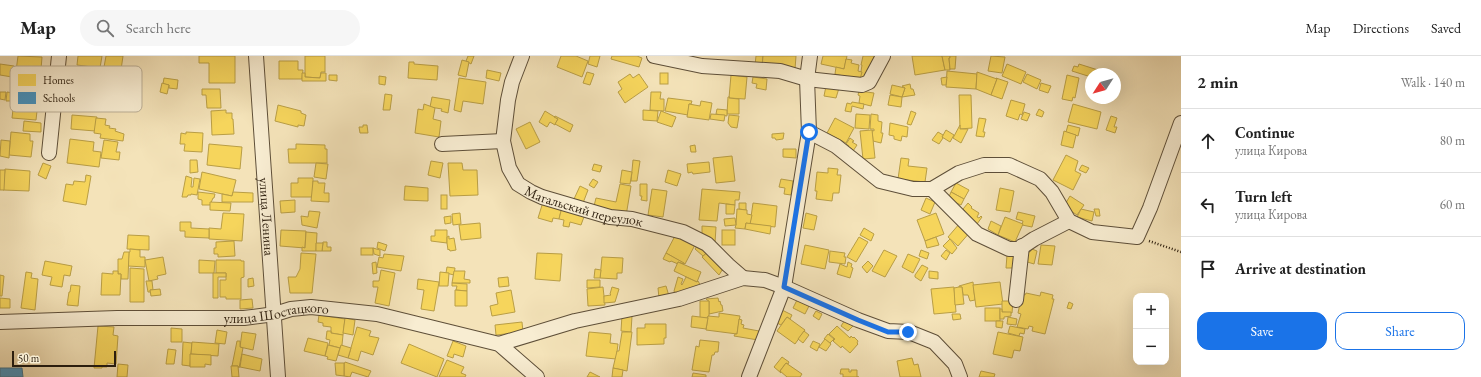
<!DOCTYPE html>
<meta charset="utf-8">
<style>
body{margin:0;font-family:"EB Garamond",serif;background:#f6f6f6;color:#222}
.controls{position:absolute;right:12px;bottom:12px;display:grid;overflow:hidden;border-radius:8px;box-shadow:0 4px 16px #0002}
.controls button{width:36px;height:36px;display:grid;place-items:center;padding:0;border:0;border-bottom:1px solid #e0e0e0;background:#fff;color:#222;font:20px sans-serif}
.compass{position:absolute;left:1085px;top:12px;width:36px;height:36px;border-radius:50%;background:#fff;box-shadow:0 4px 16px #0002;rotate:234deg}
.scale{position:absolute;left:12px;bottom:10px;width:104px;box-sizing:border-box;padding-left:4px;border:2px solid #2c1e0e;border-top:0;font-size:11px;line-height:14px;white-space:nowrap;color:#2c1e0e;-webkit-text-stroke:3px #f8edd2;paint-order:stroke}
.stop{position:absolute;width:12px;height:12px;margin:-9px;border:3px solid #1a73e8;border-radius:50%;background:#fff}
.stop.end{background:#1a73e8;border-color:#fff;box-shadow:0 1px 4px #0008}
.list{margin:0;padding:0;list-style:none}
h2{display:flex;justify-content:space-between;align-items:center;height:52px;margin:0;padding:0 16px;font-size:17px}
h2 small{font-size:13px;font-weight:400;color:#767676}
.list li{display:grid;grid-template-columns:26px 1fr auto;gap:12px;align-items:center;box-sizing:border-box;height:64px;padding:0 16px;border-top:1px solid #e0e0e0}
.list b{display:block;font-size:15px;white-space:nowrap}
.list p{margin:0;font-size:13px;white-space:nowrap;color:#767676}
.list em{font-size:13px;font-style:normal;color:#767676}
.actions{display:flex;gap:8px;padding:12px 16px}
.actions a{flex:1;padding:9px 0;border:1px solid #1a73e8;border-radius:12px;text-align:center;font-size:14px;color:#1a73e8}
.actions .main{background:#1a73e8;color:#fff}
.icon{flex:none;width:22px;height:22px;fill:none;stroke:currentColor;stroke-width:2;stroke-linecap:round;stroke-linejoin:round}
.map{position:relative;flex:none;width:1181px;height:321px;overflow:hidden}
header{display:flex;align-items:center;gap:24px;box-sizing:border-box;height:56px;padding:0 20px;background:#fff;border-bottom:1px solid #e0e0e0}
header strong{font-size:19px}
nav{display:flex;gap:22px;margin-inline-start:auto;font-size:14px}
.search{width:280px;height:36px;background:#f6f6f6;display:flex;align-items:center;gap:10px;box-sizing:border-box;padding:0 14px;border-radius:22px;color:#767676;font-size:15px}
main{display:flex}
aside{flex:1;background:#fff}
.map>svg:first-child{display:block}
.homes{fill:#f6d55c;stroke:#b99e45}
.schools{fill:#4393c3;stroke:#3c708d}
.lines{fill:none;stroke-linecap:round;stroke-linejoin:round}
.minor-casing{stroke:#5e4f39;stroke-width:16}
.path{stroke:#2c1e0e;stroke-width:2.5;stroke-dasharray:1 2;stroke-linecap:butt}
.minor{stroke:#f8edd2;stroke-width:14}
.route{stroke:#1a73e8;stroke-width:5}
.labels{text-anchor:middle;stroke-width:4;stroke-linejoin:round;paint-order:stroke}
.street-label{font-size:14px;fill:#2c1e0e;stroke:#f8edd2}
.key{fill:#f8edd2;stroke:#bbaf97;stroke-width:1}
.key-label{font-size:11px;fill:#2c1e0e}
</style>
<header>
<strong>Map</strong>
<div class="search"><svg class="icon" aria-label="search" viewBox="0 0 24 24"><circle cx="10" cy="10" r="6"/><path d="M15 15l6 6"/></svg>Search here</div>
<nav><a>Map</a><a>Directions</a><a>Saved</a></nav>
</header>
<main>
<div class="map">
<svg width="1181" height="321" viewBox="0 0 1181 321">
<rect width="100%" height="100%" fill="#f4e3b9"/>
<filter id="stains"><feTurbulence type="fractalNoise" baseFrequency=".005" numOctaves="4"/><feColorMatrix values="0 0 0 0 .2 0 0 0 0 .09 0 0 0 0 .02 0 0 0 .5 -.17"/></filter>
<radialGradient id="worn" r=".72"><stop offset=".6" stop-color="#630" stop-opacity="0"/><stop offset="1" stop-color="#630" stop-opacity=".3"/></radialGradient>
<g class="homes">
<polygon points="18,0 42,1 40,26 15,23"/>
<polygon points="78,0 102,0 100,12 77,9"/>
<polygon points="106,0 123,0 121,14 104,11"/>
<polygon points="199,0 235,0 235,27 209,27 209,7 199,7"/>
<polygon points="305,0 325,0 325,16 321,16 320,22 305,21"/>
<polygon points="468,0 474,0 471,8 466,5"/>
<polygon points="561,0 576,0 588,5 582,21 557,11"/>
<polygon points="590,0 600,0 597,11 588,8"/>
<polygon points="612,0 637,0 642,2 639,11 611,3"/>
<polygon points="756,0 763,0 762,9 755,9"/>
<polygon points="763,0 796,0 795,13 762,11"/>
<polygon points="823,0 847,0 844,13 821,8"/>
<polygon points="863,0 877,0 864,24 860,22 862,9 861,9"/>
<polygon points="912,0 942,0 945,14 915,19"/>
<polygon points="942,0 950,0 950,2 949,2 950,14 945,14"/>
<polygon points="950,0 956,0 955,13 950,13 949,2 950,2"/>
<polygon points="991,0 1005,1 1002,17 988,15"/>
<polygon points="846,3 852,4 851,7 859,9 858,15 862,16 859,27 847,21 835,18 836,11 844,13"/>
<polygon points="462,4 469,6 466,21 458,19"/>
<polygon points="279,5 298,5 298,14 303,14 302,23 279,23"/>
<polygon points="409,6 414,6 414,8 438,10 437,24 408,22"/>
<polygon points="0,8 14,10 12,21 0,19"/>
<polygon points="1007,8 1026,16 1021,28 1002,20"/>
<polygon points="1079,8 1098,14 1097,18 1091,18 1091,21 1072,15 1074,10 1078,11"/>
<polygon points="487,14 501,17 499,25 486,22"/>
<polygon points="947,15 977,18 976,33 946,31"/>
<polygon points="587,16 594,18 590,29 583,27"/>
<polygon points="977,16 997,23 991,39 976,33"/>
<polygon points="302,17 305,17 305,21 320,22 321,17 326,17 326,25 302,25"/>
<rect x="660" y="17" width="8" height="11"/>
<polygon points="630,18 633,22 639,18 648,31 625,47 618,36 622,33 618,26"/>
<polygon points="1027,18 1041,24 1037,33 1023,26"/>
<polygon points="329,19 337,19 337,25 329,24"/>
<polygon points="731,19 747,21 745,43 729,42"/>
<polygon points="1067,19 1079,22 1075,42 1073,41 1072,45 1062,43"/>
<polygon points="379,20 386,21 385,29 379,28"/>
<polygon points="753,21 767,23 766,34 756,32 757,28 752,27"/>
<polygon points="947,21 946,29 942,29 941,22"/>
<polygon points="164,22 178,24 177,33 169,32 169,29 163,28"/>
<polygon points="459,22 486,26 483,48 463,45 461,56 454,54"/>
<polygon points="996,22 1008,26 1002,43 991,39 997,23"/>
<polygon points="162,27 169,29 167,38 160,36"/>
<polygon points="1041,27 1051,30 1048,37 1039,34"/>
<polygon points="910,28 911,33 913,33 915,39 902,41 905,32 902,30"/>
<polygon points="892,29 905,32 902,41 890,38"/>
<polygon points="826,30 839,32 836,42 824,40"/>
<polygon points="202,33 220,33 221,52 207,52 206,39 202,39"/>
<polygon points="859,35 874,37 871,50 859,47 860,40 858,39"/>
<polygon points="0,36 6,36 5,44 0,43"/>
<polygon points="7,36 27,39 28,36 39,37 36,64 12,62 14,45 6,45"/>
<polygon points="651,36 661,36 660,43 664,43 664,55 650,54"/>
<polygon points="385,38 392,39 390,54 383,54"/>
<polygon points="890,39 902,41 901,51 888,49"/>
<polygon points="959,39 971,39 972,72 960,73"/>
<polygon points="432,41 450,44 448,57 441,55 442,53 430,51"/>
<polygon points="728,41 730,41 729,42 739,43 739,58 727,58"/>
<polygon points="668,42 692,45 691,48 689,48 688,59 665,55"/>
<polygon points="1011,44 1025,48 1022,59 1020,58 1018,64 1006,60"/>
<polygon points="701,45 712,47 709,64 687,61 689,48 700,50"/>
<polygon points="852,46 864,48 863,53 852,50 851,56 845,55 847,47 851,48"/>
<polygon points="424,48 435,52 433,63 441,65 439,81 415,77 418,53 423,54"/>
<polygon points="1073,48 1101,56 1097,73 1068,66"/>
<polygon points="278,49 301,55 301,57 306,59 304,70 298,69 298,71 275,65"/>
<polygon points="717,53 727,54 727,60 716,58"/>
<polygon points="1039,53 1044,56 1042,61 1036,59"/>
<polygon points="226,54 226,57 232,57 232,63 233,63 234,78 212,79 211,55"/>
<polygon points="643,54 658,55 657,65 643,64"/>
<polygon points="545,55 558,63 555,69 550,66 547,71 539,66"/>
<polygon points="661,55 676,61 672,71 657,66"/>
<polygon points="911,55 916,57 911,69 907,68"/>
<polygon points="1024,56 1030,58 1027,65 1021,63"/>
<polygon points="711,58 725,59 724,65 710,63"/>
<polygon points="856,58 870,59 869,73 855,72"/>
<polygon points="871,58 878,59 878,65 882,66 881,77 883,77 881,87 873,85 872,74 874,75 874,73 870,73"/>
<polygon points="72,59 97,61 95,75 71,73"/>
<polygon points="729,59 739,60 737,72 731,71 728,67"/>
<polygon points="555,60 573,69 570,76 555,68 558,63 554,61"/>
<polygon points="1111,60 1117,62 1114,71 1117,71 1115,77 1106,74"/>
<polygon points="96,62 106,63 105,69 110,70 109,72 116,73 115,75 124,78 123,85 100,82 101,78 94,77"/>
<polygon points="835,62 854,72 846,87 827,77"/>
<polygon points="979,62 986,63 983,76 985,76 984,81 976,80"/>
<polygon points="24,65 41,67 41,76 23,75"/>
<polygon points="530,66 540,86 526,93 516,73"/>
<polygon points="890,67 908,71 907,81 902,80 901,85 894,83 894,80 889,79"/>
<polygon points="363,69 367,69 368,77 360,77 359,71 363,71"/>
<polygon points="960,69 960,73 968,73 961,87 953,82"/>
<polygon points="1068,69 1080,72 1078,80 1066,76"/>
<polygon points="872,74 875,102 863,103 860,75"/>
<polygon points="946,74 954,79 950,86 942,81"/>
<polygon points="1064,75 1076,79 1073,92 1061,89"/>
<polygon points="11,76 30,78 30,85 33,85 31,101 9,99"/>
<polygon points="186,76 203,77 202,96 184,95 185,88 180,88 181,77 186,78"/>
<polygon points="938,76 943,79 942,81 943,82 939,88 932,84"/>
<polygon points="784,77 783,83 776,84 775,82 772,82 772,78"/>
<polygon points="850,82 854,85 852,86 857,89 853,95 848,91 849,90 846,88"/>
<polygon points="70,83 94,86 93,95 101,96 99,111 67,107"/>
<polygon points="1,84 10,85 9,102 0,100"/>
<polygon points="104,84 118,86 116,96 120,96 119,104 101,102"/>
<polygon points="209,88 242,91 240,113 207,109"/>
<polygon points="296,88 325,89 325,93 327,93 327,107 289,107 288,93 296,93"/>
<polygon points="695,89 696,96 691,96 690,90"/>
<polygon points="783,93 796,93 796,102 783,101"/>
<polygon points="1066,99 1078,105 1075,115 1081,118 1073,134 1053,124"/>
<polygon points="732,100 735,125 716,127 713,102"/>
<polygon points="901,102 909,103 908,110 927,112 925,126 898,123"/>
<polygon points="190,104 197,104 198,116 190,117"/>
<polygon points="633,104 640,105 637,125 631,125"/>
<polygon points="431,105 443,107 440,122 428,119"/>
<polygon points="709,106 710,116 693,118 692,116 688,117 687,108"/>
<polygon points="43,107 51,110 46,123 38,119"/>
<polygon points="316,107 328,108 326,123 314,121"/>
<polygon points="448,107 462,107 463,114 477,114 478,139 450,140"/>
<polygon points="594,108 602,110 600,116 592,114"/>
<polygon points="1082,109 1089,112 1086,117 1079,114"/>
<polygon points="828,112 838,113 837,119 841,119 839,137 833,137 832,145 816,143 817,135 815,135 817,116 828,117"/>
<polygon points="5,113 30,115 29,135 3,134"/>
<polygon points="0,114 5,114 4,134 0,134"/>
<polygon points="622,114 632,116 630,128 620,127"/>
<polygon points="668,114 681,118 677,130 665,126"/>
<polygon points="202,116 236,124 232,140 199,133"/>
<polygon points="86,119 91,120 86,149 63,145 66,128 73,129 74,125 85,126"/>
<polygon points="186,120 192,122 191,131 193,131 194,122 200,123 197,139 191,138 191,139 188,139 187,141 182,141"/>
<polygon points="298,122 313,122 313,141 291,141 291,127 298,127"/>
<polygon points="593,123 598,126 594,132 589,129"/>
<polygon points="781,123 793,125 791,139 784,138 785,132 779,131"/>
<polygon points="313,125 318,125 318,127 325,127 324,137 329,137 329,146 311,145"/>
<polygon points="956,127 969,134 964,143 951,136"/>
<polygon points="620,128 631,130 626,160 593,154 596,142 616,146"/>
<polygon points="640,128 647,128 647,145 641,144 642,140 640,140"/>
<polygon points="405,130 428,132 428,145 404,144"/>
<polygon points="580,130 588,134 583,147 574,143"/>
<polygon points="1000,132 1014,135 1010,156 996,154"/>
<polygon points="652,133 667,135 663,161 648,159"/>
<polygon points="702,133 740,136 739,144 735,144 735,149 719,147 717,165 699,164"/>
<polygon points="198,136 215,138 214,142 213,142 210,149 202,149 202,144 198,143"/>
<polygon points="233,136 253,137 253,146 222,146 222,138 232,140"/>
<polygon points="951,136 964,143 961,149 948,143"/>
<rect x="441" y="139" width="6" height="14"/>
<polygon points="1070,140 1084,149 1077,159 1071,155 1070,157 1064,150"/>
<polygon points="926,142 935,146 930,158 921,154"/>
<polygon points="295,144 295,156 281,157 280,145"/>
<polygon points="210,146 231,147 230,155 210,154"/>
<polygon points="543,146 562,151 559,163 553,162 552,166 538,162"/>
<polygon points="739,147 746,147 746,154 739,153"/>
<polygon points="753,147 777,150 775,171 750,168"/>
<polygon points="968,147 972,151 971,152 979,157 977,161 979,162 981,160 982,161 977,168 963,158 965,155 963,153"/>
<polygon points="726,148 735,149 734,158 726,158"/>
<polygon points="562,151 585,158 581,169 570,166 569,171 563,170 564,164 559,163"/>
<polygon points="737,153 747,154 747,158 752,159 750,168 746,167 745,173 735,172 736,169"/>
<polygon points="1081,153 1094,156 1092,165 1077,161"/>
<polygon points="1094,153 1099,153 1100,160 1096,160"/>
<polygon points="309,155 320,156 317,172 302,169 301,160 308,161"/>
<polygon points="1018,156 1035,160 1032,171 1022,169 1023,165 1016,163"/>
<polygon points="223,157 244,158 242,185 209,183 209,172 221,173"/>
<polygon points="460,157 461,168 453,169 452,158"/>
<polygon points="806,157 817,160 814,174 803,172"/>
<polygon points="936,157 944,178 925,185 917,164"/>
<polygon points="451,160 451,167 445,168 444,161"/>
<polygon points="1005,161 1023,168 1015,186 998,179"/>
<polygon points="735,162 736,169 725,170 724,163"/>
<polygon points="991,165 1001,170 998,179 988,173"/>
<polygon points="180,166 191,166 191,172 209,173 209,182 185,181 185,175 180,175"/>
<polygon points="480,167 481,182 461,184 459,169"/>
<polygon points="746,167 771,170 770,178 745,173"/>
<polygon points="960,167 970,176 958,190 948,181"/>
<polygon points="702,170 716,171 715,187 702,178"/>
<polygon points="864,172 874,178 871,185 860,179"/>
<polygon points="281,174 306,175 305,192 280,190"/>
<polygon points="435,174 447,174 447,187 431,185 431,180 435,180"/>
<rect x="722" y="174" width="13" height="15"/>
<polygon points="306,176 317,177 316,195 302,195 302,191 305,192"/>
<polygon points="677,176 696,187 685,208 666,197"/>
<polygon points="128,179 149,180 149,194 127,193"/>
<polygon points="449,180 449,183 454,182 456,194 450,195 449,193 448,194 447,187 447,181"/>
<polygon points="859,181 868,186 856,206 847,201"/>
<polygon points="936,181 939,189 927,192 925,185"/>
<polygon points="950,183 957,192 952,198 943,190"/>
<polygon points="234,185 235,200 218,201 218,198 214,198 214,192 216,192 216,186"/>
<polygon points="323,186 327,186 327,191 331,191 331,195 322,195"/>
<polygon points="378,186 387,189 385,195 377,192"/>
<polygon points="700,186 710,194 703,200 695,193"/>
<polygon points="316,187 323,187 322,195 316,195"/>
<polygon points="805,189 829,194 825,213 801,208"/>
<polygon points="1041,189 1055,190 1052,209 1038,208"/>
<rect x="361" y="192" width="12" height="7"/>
<polygon points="373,192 380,194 380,200 374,198"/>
<polygon points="130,193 140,194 140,201 145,201 145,211 128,210 129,196 130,196"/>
<polygon points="1032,193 1037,195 1034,208 1024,205 1027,196 1030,196"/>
<polygon points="710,194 724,211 719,219 702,201"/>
<polygon points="884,194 897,200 885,221 872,215"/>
<polygon points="921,194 929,197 927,203 919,200"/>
<polygon points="946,194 950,197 946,204 941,200"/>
<polygon points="830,195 845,197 844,201 846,201 845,208 829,206"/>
<polygon points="124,196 129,196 128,223 121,223 121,218 118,218 118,203 122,203"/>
<polygon points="301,197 316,198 312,237 290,237 288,221 296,221 300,213"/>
<polygon points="537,197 562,198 560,225 535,223"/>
<polygon points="666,197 684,207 684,208 678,206 678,208 671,205 670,206 663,203"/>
<polygon points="384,198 404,200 401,215 377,211 379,201 383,202"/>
<polygon points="908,198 920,203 913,217 902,211"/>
<polygon points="1007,199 1016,199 1015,212 1006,212"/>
<polygon points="163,201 166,218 157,220 158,223 149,225 145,204"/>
<polygon points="602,201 623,202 622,217 617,217 617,223 600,222"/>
<polygon points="199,204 215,205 214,217 199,217"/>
<polygon points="216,204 241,204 241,205 244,205 244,221 241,222 241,243 226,243 226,241 220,241 220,224 226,224 226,217 216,217"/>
<polygon points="45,205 72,210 70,220 64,219 62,231 50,229 52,221 42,219"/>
<polygon points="868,205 873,210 867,217 862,211"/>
<polygon points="376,206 377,217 373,218 372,207"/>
<polygon points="678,206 701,216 697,226 674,215"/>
<polygon points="848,206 852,208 851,211 853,212 850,222 837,218 840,208 847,211"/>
<polygon points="922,209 928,212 921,225 915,221 915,219"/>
<polygon points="447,211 455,212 454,219 446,217"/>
<polygon points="130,212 144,213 144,246 130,246"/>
<polygon points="595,213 601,214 600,222 594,222"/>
<polygon points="381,214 395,217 389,250 375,247 378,231 373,231 373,225 379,225"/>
<polygon points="113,215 118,215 118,218 121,218 120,239 101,239 102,217 113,218"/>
<polygon points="454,215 465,215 464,223 470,224 470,227 452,227"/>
<polygon points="929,215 938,216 938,223 929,222"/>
<polygon points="26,216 32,217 31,222 38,223 35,254 21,252"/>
<polygon points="440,216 449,217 448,230 439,230"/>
<polygon points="213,217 226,217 226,221 218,221 218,242 213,242"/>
<polygon points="0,219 4,220 2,240 0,240"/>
<polygon points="508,221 509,230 499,231 498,222"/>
<polygon points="678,221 683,223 681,228 682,229 686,221 697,226 698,225 702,232 676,240 674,235"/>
<polygon points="253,222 254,230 248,231 248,223"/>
<polygon points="418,223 439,226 434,255 421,253 424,234 417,233"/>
<polygon points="587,224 600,224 600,231 587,232"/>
<polygon points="146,225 152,225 153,234 150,234 151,236 148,236"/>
<polygon points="973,226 975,244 970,245 968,239 963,239 962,231 959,231 959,230"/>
<polygon points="1000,226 1003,248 976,251 973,229"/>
<polygon points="452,227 467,228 467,235 456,234 457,230 452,230"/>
<polygon points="71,229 80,230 78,250 67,249 69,236 70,236"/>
<polygon points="666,230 669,240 659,242 658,232"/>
<polygon points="603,231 605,249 588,250 587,233"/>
<polygon points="612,231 619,233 615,246 604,247 604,240 611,239 610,238"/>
<polygon points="954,231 956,256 934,258 931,233"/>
<polygon points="959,231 962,231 964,248 955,249 954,232"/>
<polygon points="160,233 161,239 151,240 150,234"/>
<polygon points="455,234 467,235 467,250 455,250"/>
<polygon points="511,234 515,256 492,260 490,250 498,248 496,237"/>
<polygon points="1041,236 1053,239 1052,243 1054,243 1045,278 1032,275 1033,271 1029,270 1028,273 1017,271 1021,258 1018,257 1022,238 1025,239 1026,237 1040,240"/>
<polygon points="0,242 10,243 10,252 0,252"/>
<polygon points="718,242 719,246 720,245 721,249 722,249 723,255 709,258 709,245 707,244 706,243"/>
<polygon points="252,243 253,252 240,253 240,244"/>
<polygon points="797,244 809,250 805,258 793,252"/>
<polygon points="700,245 709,245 709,260 708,260 708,262 700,262"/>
<polygon points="1002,245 1013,245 1012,257 1002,256"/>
<polygon points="1069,246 1073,248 1071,253 1067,252"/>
<rect x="985" y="252" width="15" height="13"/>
<polygon points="1000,253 1002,253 1002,256 1011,256 1011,260 1004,261 1004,263 1000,263"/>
<polygon points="782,254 792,259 790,263 787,261 781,269 777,267"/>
<polygon points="816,255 822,258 819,264 813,260"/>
<polygon points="719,257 740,260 737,278 706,274 708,260 719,261"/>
<polygon points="952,258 960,258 961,263 953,264"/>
<polygon points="319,259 345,263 343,279 331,277 331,271 323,270 323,267 318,266"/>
<polygon points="622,259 632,260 631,276 621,275"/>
<polygon points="692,260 708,262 706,273 691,271"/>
<polygon points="787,261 805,274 795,288 777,275"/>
<polygon points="1008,261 1017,263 1016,269 1007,268"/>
<polygon points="345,262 355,264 353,279 343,277"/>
<polygon points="739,263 742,264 741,268 744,269 743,272 759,275 758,284 734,280 735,278 737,278"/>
<polygon points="845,264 853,270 848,275 841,270"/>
<polygon points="996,265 1003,265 1002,272 996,271"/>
<polygon points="522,266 523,276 496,279 495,269"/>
<polygon points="645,268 666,268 666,282 664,282 664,288 637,289 637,272 645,272"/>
<polygon points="98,270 114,271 113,279 118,280 116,308 107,307 107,311 102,311 102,312 94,312"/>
<polygon points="837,270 850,282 851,280 853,282 854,281 858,285 857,287 858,288 850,297 842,290 841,292 833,285 835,283 829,278"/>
<polygon points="1010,270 1025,273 1024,278 1020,277 1019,280 1008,277"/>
<polygon points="357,271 371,275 369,280 379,282 373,299 361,295 358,305 348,302"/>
<polygon points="171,272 182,273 182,286 171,286"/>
<polygon points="217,274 227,276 225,288 215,287"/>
<polygon points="327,275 331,275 331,277 343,279 342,289 340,292 329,289 330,284 326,283"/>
<polygon points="804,275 809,279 803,287 798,283"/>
<polygon points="242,276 256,278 253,294 240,291"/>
<polygon points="589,276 611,278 610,287 618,288 616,303 586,300"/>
<polygon points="622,276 632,276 627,315 613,312 617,295 619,295"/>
<polygon points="998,276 1023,281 1020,295 1014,294 1012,302 993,298"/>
<polygon points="828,278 834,283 830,287 824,283"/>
<polygon points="308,282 328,287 325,300 304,295"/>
<polygon points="825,283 831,288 826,295 819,291"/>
<polygon points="700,284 719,286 718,296 715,296 714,299 712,299 709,316 692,314 696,290 699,291"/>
<polygon points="237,285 240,285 240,291 243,292 239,312 238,310 232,310"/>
<polygon points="453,285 466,290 463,301 454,298 453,302 447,300"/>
<polygon points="813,285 820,288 817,295 810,291"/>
<polygon points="183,286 192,287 190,310 182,309"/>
<polygon points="192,286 219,288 218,300 191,298"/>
<polygon points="409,288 444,303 437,321 401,307"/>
<polygon points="328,289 340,292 336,305 327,303 328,301 325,300"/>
<polygon points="341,289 351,292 348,302 338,299"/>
<polygon points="168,293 176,294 174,308 166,308"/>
<polygon points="190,298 211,299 211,309 205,308 205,311 190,311"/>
<polygon points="242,298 262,303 260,315 240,311"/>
<polygon points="782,301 789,306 788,308 786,307 780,315 781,317 774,311"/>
<polygon points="912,302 914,309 918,308 921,321 900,321 897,305"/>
<polygon points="447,304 464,311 461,317 466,319 465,321 439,321"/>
<polygon points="345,306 371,315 368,321 352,316 350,321 344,320 344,308"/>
<polygon points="335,307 344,307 344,320 336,319"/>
<polygon points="786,307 802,318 800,321 787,321 780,315"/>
<polygon points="118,308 128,309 127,321 117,321"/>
<polygon points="231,310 238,310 239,321 232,321"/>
<polygon points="613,312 623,314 622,321 612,321"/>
<polygon points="841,313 849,313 849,316 851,316 851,314 857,314 857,321 859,321 843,321 843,318 840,318"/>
<polygon points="981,315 995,318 994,321 979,321"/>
<polygon points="590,316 600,321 587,321"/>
<polygon points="693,317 706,319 706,321 692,321"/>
</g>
<polygon class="schools" points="0,312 22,312 23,321 0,321"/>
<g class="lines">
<g class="minor-casing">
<g id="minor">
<path id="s1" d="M256,0L278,321"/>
<path id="s2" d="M522,0L512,26L508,44L503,85L509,112L518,128L531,136L542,141L610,161L632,163L683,176L707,188L728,209L743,222"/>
<polyline points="654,0 702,10 780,15 807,23 862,29 869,26 883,0"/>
<polyline points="809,76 836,90 880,125 913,133 932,133 959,117 984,109 1009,109 1040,123 1052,136 1069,165 1092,176 1137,181 1150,152 1181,67"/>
<polyline points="442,88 503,85"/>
<polyline points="49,97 59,0"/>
<polyline points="932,133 977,178 1009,193 1019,193 1034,183 1069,165"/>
<polyline points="1016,244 1022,190"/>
<path id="s3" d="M0,266L117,262H244L275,258L291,253L311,251L377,258L499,288L537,321"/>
<polyline points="499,288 575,265 679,243 743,222 765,224 784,231 858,264 888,275 909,276 934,286 955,308 960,321"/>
<polyline points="749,321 784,231 809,76 807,23 810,0"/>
</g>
</g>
<polyline class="path" points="1149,185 1181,196"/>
<use href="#minor" class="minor"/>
</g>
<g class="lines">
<polyline class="route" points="809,76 784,231 858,264 888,276 908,276"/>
</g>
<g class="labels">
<g class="street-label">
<text dy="5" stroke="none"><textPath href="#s2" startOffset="204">Магальский переулок</textPath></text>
<text dy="5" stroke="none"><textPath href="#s1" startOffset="161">улица Ленина</textPath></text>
<text dy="5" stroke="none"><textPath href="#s3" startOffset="277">улица Шостацкого</textPath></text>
</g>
</g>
<rect x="10" y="10" width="132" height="46" rx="6" class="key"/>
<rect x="18" y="18" width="18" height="12" fill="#f6d55c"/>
<rect x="18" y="36" width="18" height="12" fill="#4393c3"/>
<g class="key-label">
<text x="43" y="28">Homes</text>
<text x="43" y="46">Schools</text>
</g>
<rect width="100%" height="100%" filter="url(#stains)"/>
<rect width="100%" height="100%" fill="url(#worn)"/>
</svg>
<div class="controls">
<button>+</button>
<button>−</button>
</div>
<svg class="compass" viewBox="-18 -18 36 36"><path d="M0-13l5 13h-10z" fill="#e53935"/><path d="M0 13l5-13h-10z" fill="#767676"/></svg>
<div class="scale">50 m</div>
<div class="stop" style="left:809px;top:76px"></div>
<div class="stop end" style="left:908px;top:276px"></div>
</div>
<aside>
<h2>2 min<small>Walk · 140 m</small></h2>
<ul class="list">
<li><svg class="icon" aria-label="ahead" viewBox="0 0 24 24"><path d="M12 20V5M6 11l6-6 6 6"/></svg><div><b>Continue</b><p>улица Кирова</p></div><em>80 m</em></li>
<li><svg class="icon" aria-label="left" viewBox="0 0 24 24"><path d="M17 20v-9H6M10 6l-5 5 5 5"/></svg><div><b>Turn left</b><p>улица Кирова</p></div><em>60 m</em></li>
<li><svg class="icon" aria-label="arrive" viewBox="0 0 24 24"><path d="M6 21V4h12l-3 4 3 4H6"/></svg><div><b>Arrive at destination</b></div></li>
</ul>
<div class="actions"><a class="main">Save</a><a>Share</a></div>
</aside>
</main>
